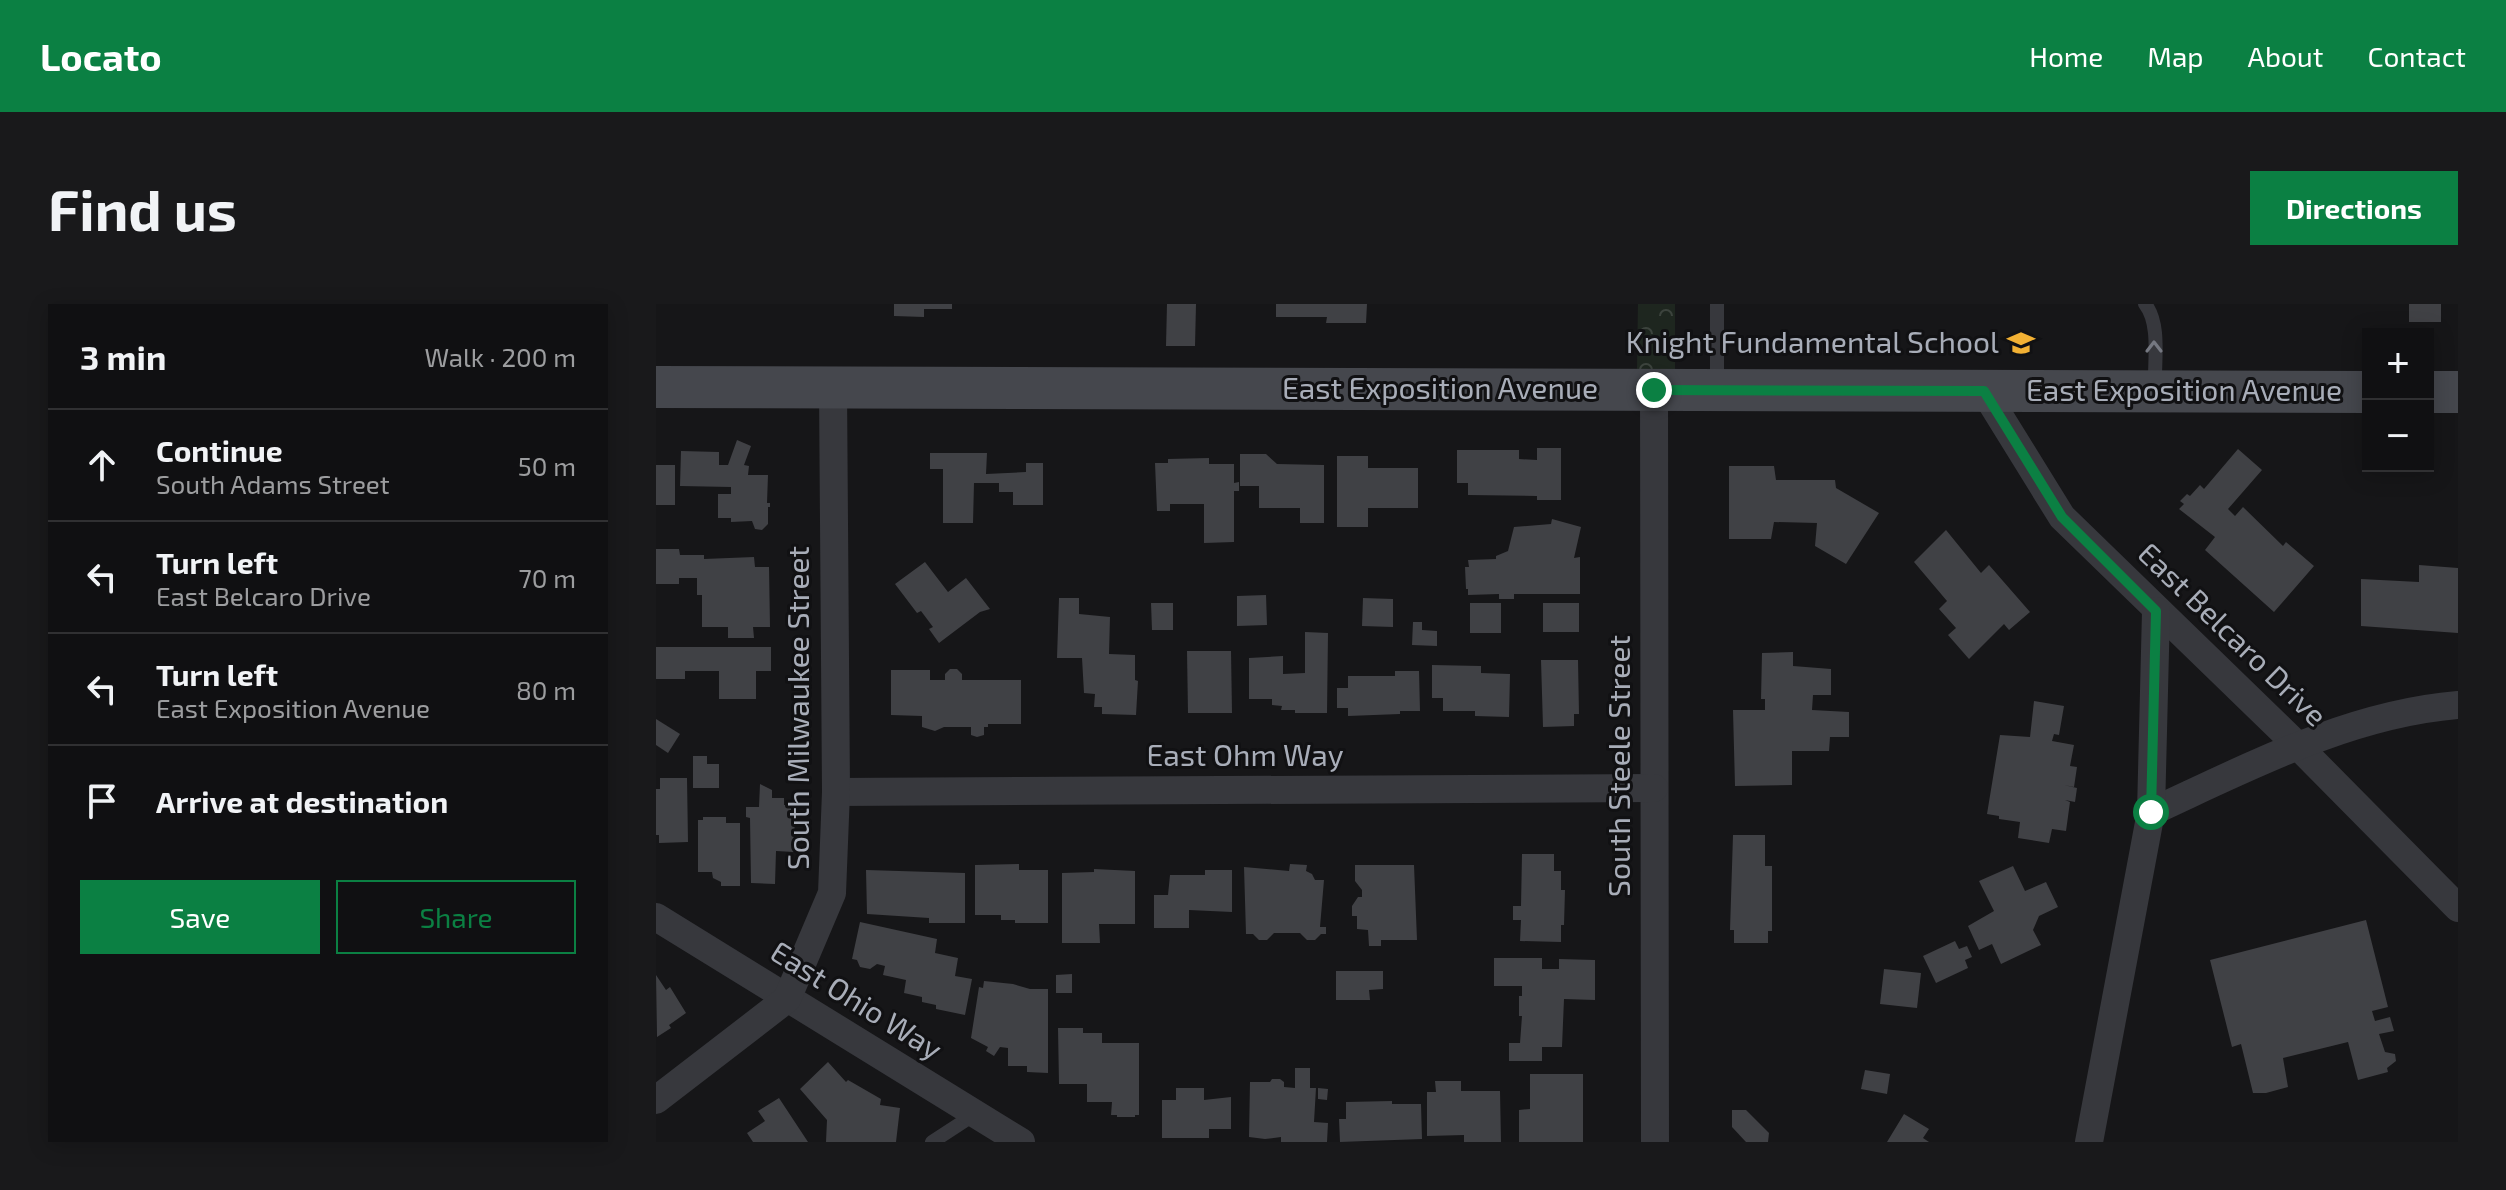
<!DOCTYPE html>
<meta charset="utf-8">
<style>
body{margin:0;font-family:"Exo 2",sans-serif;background:#19191b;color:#f1f3f6}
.controls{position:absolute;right:24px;top:24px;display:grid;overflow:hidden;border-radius:0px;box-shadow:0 4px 20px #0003}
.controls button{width:72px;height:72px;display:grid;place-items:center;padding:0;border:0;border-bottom:2px solid #303032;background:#101012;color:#f1f3f6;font:40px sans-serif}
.stop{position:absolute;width:24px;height:24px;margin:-18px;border:6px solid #0b8043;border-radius:50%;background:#fff}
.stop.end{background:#0b8043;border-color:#fff;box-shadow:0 2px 8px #0008}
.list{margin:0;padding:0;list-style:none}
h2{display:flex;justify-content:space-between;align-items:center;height:104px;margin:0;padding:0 32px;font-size:34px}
h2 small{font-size:26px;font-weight:400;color:#9c9d9f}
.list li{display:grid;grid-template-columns:52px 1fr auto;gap:24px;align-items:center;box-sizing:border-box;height:112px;padding:0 32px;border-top:2px solid #303032}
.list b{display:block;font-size:30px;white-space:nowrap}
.list p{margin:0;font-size:26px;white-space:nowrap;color:#9c9d9f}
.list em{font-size:26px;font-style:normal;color:#9c9d9f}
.actions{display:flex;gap:16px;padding:24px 32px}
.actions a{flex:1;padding:18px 0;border:2px solid #0b8043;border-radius:0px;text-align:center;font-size:28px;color:#0b8043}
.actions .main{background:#0b8043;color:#fff}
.icon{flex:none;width:44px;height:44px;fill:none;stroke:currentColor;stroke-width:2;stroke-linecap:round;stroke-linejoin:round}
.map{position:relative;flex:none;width:1802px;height:838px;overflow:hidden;border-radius:0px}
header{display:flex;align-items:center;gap:48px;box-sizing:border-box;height:112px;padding:0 40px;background:#0b8043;color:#fff}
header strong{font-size:38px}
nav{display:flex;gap:44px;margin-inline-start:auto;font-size:28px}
.intro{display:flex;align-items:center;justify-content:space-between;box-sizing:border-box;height:192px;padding:0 48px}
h1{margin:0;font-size:56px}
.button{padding:20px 36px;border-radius:0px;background:#0b8043;color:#fff;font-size:28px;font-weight:700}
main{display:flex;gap:48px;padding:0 48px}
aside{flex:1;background:#101012;border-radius:0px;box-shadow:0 4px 20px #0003}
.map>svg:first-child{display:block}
.forest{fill:url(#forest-crowns)}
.building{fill:#404145}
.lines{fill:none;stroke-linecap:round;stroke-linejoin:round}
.lane{stroke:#37383d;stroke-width:14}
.street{stroke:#37383d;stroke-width:28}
.secondary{stroke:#45474d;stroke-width:42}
.oneway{stroke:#757881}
.route{stroke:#0b8043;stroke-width:10}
.labels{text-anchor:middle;stroke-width:6;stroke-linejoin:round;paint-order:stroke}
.poi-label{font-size:30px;fill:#a8adb8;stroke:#111113;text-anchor:end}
.street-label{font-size:30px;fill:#a8adb8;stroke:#111113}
</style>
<header>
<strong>Locato</strong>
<nav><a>Home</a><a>Map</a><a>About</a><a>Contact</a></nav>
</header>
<div class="intro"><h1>Find us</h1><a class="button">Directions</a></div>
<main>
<aside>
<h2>3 min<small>Walk · 200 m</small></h2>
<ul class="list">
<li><svg class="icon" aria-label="ahead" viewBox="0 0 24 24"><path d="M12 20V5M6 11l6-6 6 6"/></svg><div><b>Continue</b><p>South Adams Street</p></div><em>50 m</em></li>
<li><svg class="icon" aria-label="left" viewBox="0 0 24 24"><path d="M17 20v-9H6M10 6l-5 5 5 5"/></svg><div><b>Turn left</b><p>East Belcaro Drive</p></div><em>70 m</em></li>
<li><svg class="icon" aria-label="left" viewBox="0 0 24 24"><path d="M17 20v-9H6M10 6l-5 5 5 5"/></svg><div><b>Turn left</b><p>East Exposition Avenue</p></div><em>80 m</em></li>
<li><svg class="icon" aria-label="arrive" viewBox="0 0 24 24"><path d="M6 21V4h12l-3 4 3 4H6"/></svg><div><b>Arrive at destination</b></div></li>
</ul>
<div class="actions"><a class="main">Save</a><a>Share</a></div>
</aside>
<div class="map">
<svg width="1802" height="838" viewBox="0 0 1802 838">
<defs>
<pattern id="forest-crowns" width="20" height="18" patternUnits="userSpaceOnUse" patternTransform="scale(2)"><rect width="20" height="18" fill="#1e261f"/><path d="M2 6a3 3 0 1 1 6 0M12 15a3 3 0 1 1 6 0" fill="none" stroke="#3c433d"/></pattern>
</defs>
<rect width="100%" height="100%" fill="#161618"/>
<polygon class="forest" points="982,0 1019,0 1019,68 981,68"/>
<g class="building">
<polygon points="238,0 296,0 296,5 268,5 268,13 238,12"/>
<polygon points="511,0 540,0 539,42 510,42"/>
<polygon points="620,0 711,0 710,19 670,19 671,13 620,13"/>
<rect x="1753" y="0" width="32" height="18"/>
<polygon points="81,136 95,142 88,161 93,162 92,171 112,171 111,199 114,199 114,203 112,203 112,220 106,226 99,225 96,217 75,218 75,214 62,214 62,190 75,190 75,183 24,182 25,147 63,148 63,161 72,161"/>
<polygon points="881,144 905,144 905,196 881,196 881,192 812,191 812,179 801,179 801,146 863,146 863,155 881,156"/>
<polygon points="1582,145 1606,166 1572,205 1579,212 1587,203 1627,242 1630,238 1658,262 1618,308 1549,246 1559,233 1523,205 1528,200 1524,197 1531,190 1534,192 1544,181 1548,185"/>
<polygon points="274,149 331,149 330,170 370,168 370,159 387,159 387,201 357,201 357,188 343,188 343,179 318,179 317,219 287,219 287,165 274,165"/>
<polygon points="584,150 610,150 621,160 668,161 668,219 644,219 644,204 603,204 603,182 584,182"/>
<polygon points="681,152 712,152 712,164 762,164 762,204 712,204 712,223 681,223"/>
<polygon points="553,154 553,160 578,160 578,179 583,178 583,187 578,187 578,238 548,239 548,200 514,200 514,207 501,207 499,159 512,159 512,155"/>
<rect x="0" y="161" width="19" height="40"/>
<polygon points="1073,162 1118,162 1120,176 1179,176 1180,184 1223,209 1190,260 1159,242 1161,219 1118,218 1115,235 1073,235"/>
<polygon points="896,215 925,223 918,254 924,253 924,290 858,290 858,295 843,295 843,290 812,291 812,285 810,285 809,263 813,263 812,256 840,255 840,252 852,247 858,223 895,220"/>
<polygon points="1290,226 1325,269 1333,261 1374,308 1353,326 1348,320 1313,355 1292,331 1300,324 1283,305 1291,297 1258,258"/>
<polygon points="0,245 23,245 24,251 48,251 48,255 98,253 99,263 113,263 114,323 97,323 98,334 72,334 72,323 46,323 46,291 41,291 41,274 23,274 23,280 0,280"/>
<polygon points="269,258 292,288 310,274 334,305 324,308 283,339 273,325 277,323 265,307 261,309 239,280"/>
<polygon points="1763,261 1802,264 1802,329 1705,322 1705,275 1763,278"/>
<polygon points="610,291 611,321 581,322 581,292"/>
<polygon points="403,294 423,294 423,310 454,313 453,350 479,351 479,376 482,377 480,411 446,410 446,403 438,403 439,390 428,389 426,354 401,354"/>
<polygon points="707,294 737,295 737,323 706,322"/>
<polygon points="495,299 517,299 517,326 496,326"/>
<rect x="814" y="299" width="31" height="30"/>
<rect x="887" y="299" width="36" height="29"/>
<polygon points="757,318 766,318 766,326 781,327 781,342 756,341"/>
<polygon points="649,328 672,329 671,409 639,409 639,406 625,406 626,402 616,401 616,395 593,395 593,354 627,352 627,370 649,369"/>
<polygon points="0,343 115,343 115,367 100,367 100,395 63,395 63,367 29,367 29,375 0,375"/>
<polygon points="531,347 575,347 576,409 532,409"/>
<polygon points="1137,348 1137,362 1175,365 1175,391 1157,391 1156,406 1193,408 1193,433 1174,433 1173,447 1136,447 1136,481 1079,482 1077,406 1109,406 1109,395 1105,395 1106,349"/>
<polygon points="885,356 922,356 923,410 918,410 918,422 887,423"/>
<polygon points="776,361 825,362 825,369 854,370 853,413 819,412 819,407 787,407 787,394 776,394"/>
<polygon points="294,365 301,365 306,370 306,376 365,376 365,420 332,420 332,423 328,423 328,431 321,433 315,431 315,423 288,423 279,427 266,423 266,412 235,411 235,366 274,366 274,376 289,376 289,370"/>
<polygon points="739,367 763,367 764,407 744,407 744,410 692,412 692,404 681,404 681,384 692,384 692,372 739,372"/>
<polygon points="1378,397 1408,402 1403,431 1398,430 1396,437 1418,441 1414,462 1421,463 1418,483 1408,481 1421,484 1419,498 1409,496 1414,498 1410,527 1396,525 1393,539 1362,534 1364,518 1343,515 1343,512 1331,510 1344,431 1374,433"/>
<polygon points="0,415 24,430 12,449 0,441"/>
<polygon points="37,452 51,452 51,460 63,460 63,484 37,484"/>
<polygon points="4,474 31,474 32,538 3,539 3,531 0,531 0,485 4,485"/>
<polygon points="104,480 116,486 116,494 128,494 128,501 139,501 138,548 120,547 119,580 95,579 94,514 90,513 90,503 103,503"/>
<polygon points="47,513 70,513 70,519 84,519 84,582 65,582 65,578 57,574 56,568 42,568 42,516 47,516"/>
<polygon points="1077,531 1109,531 1109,562 1116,562 1116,627 1112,627 1112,639 1078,639 1078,626 1074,626"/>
<polygon points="866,550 898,550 898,567 905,567 905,586 909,586 908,621 905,621 905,638 864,637 865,616 857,616 857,602 865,602"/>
<polygon points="363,560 363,566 392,566 392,619 359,619 359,616 345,616 345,611 319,611 319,561"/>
<polygon points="634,560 651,561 650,567 656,570 659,576 668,576 664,623 670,623 670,630 665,630 659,636 651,636 644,629 618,629 611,636 603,636 597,630 590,630 588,563 633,567"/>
<polygon points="699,561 758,561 761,636 725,636 725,642 713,642 712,626 701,625 701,612 696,612 696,602 702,593 706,593 706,586 699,577"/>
<polygon points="1357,562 1369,587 1390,578 1402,603 1383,612 1377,626 1385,641 1345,660 1336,640 1323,646 1312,622 1338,607 1323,577"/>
<polygon points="438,565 479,567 479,620 443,620 444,639 406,639 406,569 438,568"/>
<polygon points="210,566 309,569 309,619 273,619 273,614 211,610"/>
<polygon points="549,566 576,566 576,608 533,606 533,624 498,624 498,591 512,591 514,571 549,571"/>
<polygon points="1710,616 1732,703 1716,707 1719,717 1734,713 1738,727 1723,730 1729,748 1739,750 1740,757 1731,764 1732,768 1702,776 1692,738 1627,754 1632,783 1610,789 1597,789 1585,740 1576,743 1554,656"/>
<polygon points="204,618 281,635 279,649 302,654 299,672 316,675 309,711 280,705 280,701 266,698 266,693 248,689 250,676 227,671 229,662 221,660 214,665 204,663 201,656 196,655"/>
<polygon points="1299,637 1303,645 1311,642 1316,653 1309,656 1312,664 1280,679 1267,652"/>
<polygon points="838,654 886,654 886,665 903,665 903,655 939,656 939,696 908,695 906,743 886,743 886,757 853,757 853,739 864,739 866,712 863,712 863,692 866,692 866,682 838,682"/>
<polygon points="1228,665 1265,669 1261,704 1224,700"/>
<polygon points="680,667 727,667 727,685 713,686 714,696 680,696"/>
<polygon points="416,670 416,689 400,689 400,671"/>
<polygon points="0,671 10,686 14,683 30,709 13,721 15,724 1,733"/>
<polygon points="328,677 357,680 374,685 392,685 392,769 371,768 371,762 352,762 352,744 344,743 338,752 330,747 332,743 315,734 323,683 327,684"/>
<polygon points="402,724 427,724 427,729 446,729 446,739 483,739 483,811 479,811 479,813 461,813 461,811 455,811 456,798 431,798 431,780 403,780"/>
<polygon points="172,758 190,778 192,776 225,795 224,801 244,804 240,838 170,838 171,816 144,785"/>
<polygon points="639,764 654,764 654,784 660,784 658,818 672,819 671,838 625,838 625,833 609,835 593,833 594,778 614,778 616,775 624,775 628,778 628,783 639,784"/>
<polygon points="1209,766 1234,770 1231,790 1205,785"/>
<polygon points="874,770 927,770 927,838 863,838 863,806 874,805"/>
<polygon points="779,777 805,777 805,787 844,787 845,838 808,838 808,831 771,832 771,788 780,788"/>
<polygon points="520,784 548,784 548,796 575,793 575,825 553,825 553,834 506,834 506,796 520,796"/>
<polygon points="662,784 672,785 671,796 662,795"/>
<polygon points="123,794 152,838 97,838 91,829 109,817 102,807"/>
<polygon points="736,797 736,800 765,800 766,835 684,838 683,815 690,815 690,798"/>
<polygon points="1076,806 1090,806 1113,829 1112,838 1090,838 1076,823"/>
<polygon points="1248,810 1273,825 1267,834 1273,838 1231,838"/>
</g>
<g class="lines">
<g class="lane">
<polyline points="1061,0 1061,82"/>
<path d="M1489,0C1505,20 1498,58 1499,83"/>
<polyline points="276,838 319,810"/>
</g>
<g class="street">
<polyline points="998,86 999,838"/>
<polyline points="1328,87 1406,213 1641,441 1802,604"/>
<polyline points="180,488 998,484"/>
<path d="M1495,508C1593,463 1693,410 1802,401"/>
<polyline points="0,613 365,838"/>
<polyline points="0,796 131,695 176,589 180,488 177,84"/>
<polyline points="1433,838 1495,508 1500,307"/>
</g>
<g class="secondary">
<polyline points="0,83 1712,88"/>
<polyline points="1772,88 1802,88"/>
</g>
</g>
<defs><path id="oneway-chevron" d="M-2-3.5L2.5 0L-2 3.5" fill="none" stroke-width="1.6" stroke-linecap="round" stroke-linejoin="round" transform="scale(2)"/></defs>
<use class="oneway" href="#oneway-chevron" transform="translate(1498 43) rotate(-90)"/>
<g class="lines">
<polyline class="route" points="998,86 1328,87 1406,213 1500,307 1495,508"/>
</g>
<defs>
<g id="school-bare" transform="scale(2.16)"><path d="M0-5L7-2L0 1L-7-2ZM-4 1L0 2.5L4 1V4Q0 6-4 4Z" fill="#f2b134" stroke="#111113" stroke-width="2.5" paint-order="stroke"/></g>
</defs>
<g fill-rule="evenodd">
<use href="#school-bare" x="1365" y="39"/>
</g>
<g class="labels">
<g class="poi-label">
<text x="1343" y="49">Knight Fundamental School</text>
</g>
<g class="street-label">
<text x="784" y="95">East Exposition Avenue</text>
<text x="1528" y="97">East Exposition Avenue</text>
<text transform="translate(1576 331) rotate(44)" y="10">East Belcaro Drive</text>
<text transform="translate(143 404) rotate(-90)" y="10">South Milwaukee Street</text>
<text x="589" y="462">East Ohm Way</text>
<text transform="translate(964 462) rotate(-90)" y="10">South Steele Street</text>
<text transform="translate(200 697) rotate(32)" y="10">East Ohio Way</text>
</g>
</g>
</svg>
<div class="controls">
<button>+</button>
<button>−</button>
</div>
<div class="stop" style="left:1495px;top:508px"></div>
<div class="stop end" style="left:998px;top:86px"></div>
</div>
</main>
